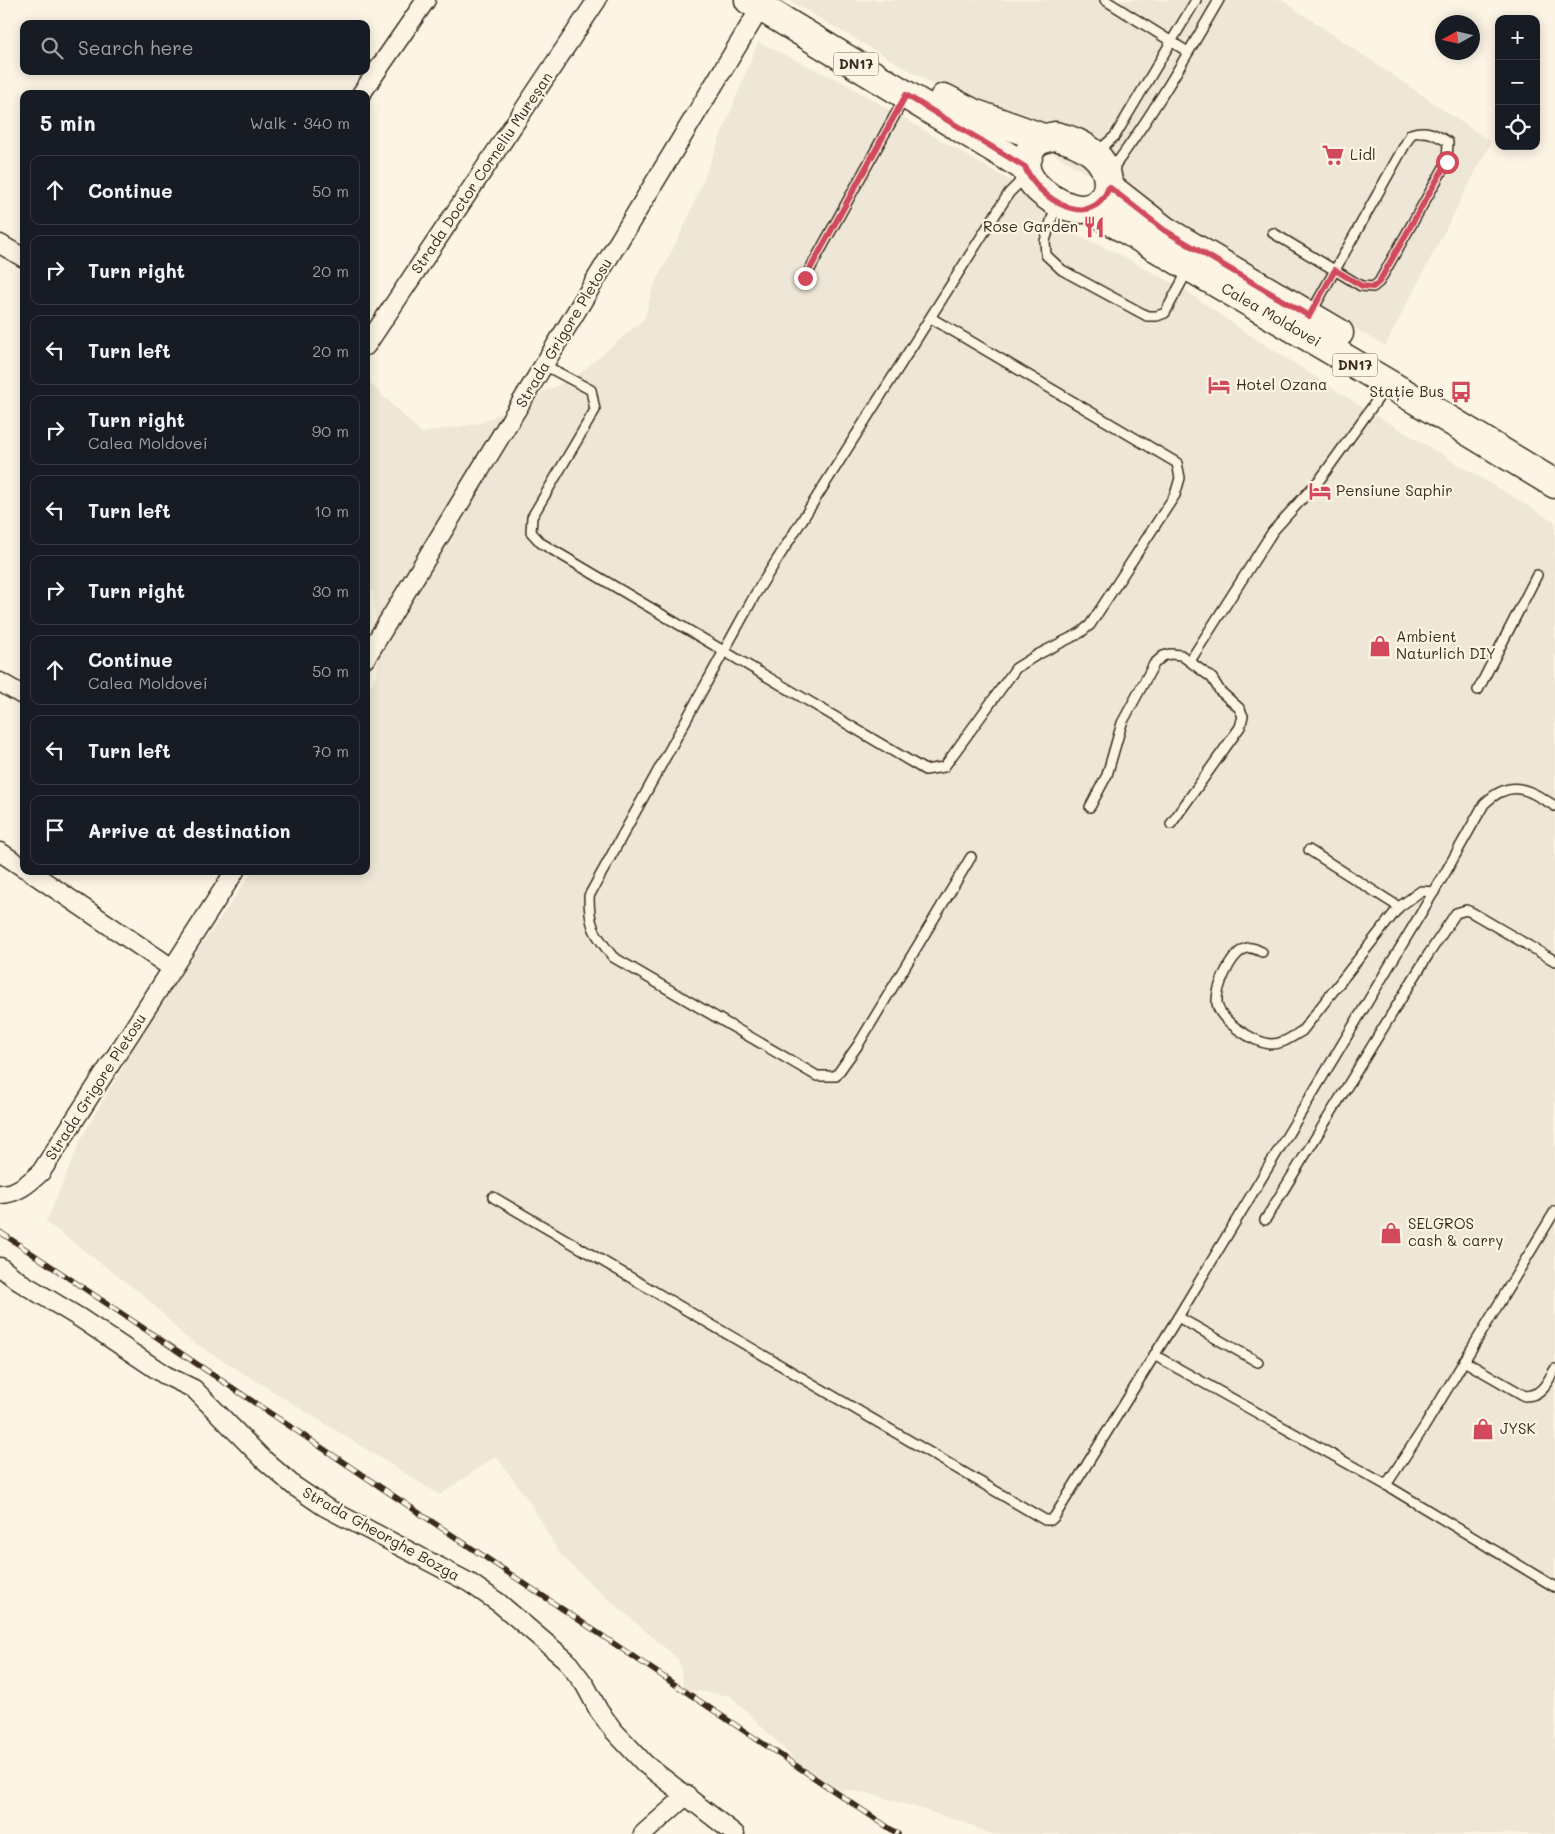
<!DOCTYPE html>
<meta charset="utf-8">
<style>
body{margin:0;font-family:Mali,sans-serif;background:#242831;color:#f1f3f6}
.controls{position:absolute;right:15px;top:15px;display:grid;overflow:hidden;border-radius:10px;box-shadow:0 2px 12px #0003}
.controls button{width:45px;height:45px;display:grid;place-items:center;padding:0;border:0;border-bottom:1px solid #363941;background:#171b24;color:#f1f3f6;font:25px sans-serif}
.compass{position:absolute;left:1435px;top:15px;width:45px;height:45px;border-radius:50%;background:#171b24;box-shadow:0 2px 12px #0003;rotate:262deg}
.stop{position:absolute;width:15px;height:15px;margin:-11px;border:4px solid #d1495b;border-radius:50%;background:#fff}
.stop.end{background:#d1495b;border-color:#fff;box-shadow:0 1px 5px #0008}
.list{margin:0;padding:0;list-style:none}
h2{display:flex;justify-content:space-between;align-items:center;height:65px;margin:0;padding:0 20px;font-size:21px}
h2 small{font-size:16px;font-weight:400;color:#9ea1a6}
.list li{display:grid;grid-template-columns:32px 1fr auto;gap:15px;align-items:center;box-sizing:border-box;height:70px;margin:0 10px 10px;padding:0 10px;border:1px solid #363941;border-radius:10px}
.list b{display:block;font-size:19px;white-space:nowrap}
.list p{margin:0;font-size:16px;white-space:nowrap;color:#9ea1a6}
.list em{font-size:16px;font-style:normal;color:#9ea1a6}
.icon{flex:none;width:28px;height:28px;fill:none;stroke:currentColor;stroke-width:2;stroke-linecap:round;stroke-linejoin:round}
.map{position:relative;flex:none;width:1555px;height:1834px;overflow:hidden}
.search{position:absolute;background:#171b24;box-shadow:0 2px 12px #0003;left:20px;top:20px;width:350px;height:55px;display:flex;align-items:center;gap:12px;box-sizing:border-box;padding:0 18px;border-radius:10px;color:#9ea1a6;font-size:19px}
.panel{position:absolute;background:#171b24;box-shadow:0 2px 12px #0003;left:20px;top:90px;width:350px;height:785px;border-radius:10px}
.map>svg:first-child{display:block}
.built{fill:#eee6d6}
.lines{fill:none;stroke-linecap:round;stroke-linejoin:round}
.service-casing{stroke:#3b2a1e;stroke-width:12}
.minor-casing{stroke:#3b2a1e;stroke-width:21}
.primary-casing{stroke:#3b2a1e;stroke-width:31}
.service{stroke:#fcf5e5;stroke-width:9}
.minor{stroke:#fcf5e5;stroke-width:18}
.primary{stroke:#fcf5e5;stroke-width:28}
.rail-casing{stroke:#3b2a1e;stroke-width:5.5}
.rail{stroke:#fcf5e5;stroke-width:4;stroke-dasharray:11;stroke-linecap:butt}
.route{stroke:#d1495b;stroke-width:6}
.labels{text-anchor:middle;stroke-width:4.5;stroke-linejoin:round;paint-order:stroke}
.shield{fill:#fcf5e5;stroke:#75675a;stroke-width:1}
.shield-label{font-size:14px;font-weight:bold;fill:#3b2a1e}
.poi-label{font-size:15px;fill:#3b2a1e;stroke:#fcf5e5;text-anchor:start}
.street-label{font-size:15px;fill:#3b2a1e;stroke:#fcf5e5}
</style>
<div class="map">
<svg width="1555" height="1834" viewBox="0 0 1555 1834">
<rect width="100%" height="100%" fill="#fcf5e5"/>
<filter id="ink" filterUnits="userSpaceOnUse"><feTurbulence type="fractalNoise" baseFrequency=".02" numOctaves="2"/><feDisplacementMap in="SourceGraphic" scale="10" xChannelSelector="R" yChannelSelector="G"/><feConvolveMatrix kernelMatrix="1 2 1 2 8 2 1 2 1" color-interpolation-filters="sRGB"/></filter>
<g filter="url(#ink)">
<g class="built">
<polygon points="788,0 1282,0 1491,142 1385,346"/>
<polygon points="758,42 846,84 1029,192 1064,229 1117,253 1185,290 1242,330 1359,405 1555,522 1555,1834 990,1834 964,1822 868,1793 822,1787 731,1696 684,1689 679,1660 591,1584 559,1553 531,1504 496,1456 440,1495 185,1337 147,1298 46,1222 84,1133 137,1043 170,990 253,871 366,871 366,696 378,670 374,593 366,586 366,379 421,433 480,423 577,376 644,319 653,288 687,221"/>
</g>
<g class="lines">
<g class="service-casing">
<g id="service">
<polyline points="1105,0 1188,52"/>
<polyline points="1097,152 1115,136 1196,0"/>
<path d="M1110,172C1151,118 1185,58 1219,0"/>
<polyline points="1056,205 1045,241 1046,255 1062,270 1147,316 1157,316 1165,313 1188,270"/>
<path d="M1273,233L1361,286L1373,287L1379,282L1447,162L1448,142C1435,134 1426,129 1411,134L1311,313"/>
<polyline points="805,278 905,97"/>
<polyline points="544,365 591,390 595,410 532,517 531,532 541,543 925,770 944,767 1016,668 1037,655 1080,633 1090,625 1175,495 1180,478 1177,463 931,318"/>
<polyline points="1190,661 1273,531 1321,478 1387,386"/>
<polyline points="1478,690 1537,575"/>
<polyline points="1090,807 1107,775 1122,723 1154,664 1163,656 1170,654 1181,655 1212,678 1220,691 1239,708 1243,716 1240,727 1171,824"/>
<polyline points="1309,850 1399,907"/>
<path d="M971,857L858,1045L836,1076H817L613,957C594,933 589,927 589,896L756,593L1009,193L1025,177"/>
<path d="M1262,952C1256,949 1250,946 1244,949C1230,956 1216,988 1217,1003C1219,1021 1254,1042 1270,1044C1282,1045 1293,1036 1302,1031L1399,907L1421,891L1434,892"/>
<path d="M493,1197L1045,1520H1051L1055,1516L1178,1317L1444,875L1484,804C1511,778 1527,789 1555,806"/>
<polyline points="1265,1220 1428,955 1456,913 1466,910 1471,912 1555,961"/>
<polyline points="1178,1317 1258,1362"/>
<polyline points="1154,1355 1386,1485 1555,1587"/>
<path d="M1464,1361L1525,1396C1542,1396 1547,1382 1555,1369"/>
<polyline points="1386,1485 1423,1429 1555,1211"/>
</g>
</g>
<g class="minor-casing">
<g id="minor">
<polyline points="361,94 426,0"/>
<polyline points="0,244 24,258"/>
<polyline points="366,346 597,0"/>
<polyline points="366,658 761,7"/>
<polyline points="0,682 24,696"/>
<polyline points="0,852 24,868"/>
<polyline points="29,871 172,968"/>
<path d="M0,1194C17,1194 29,1183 41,1172L235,871"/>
<polyline points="0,1267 20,1282 80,1318 165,1375 194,1389 263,1459 294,1486 325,1507 470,1583 499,1603 566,1660 585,1685 599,1711 614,1731 645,1764 735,1834"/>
<polyline points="643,1834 687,1795"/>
</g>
</g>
<g class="primary-casing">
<g id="primary">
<polyline points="749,0 1025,167"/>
<polyline points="944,98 973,113 1043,138"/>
<path d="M1055,136C1069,139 1082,144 1093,153C1112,169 1115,200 1089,208C1068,214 1029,189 1026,168C1025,165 1027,160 1028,157C1031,142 1042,138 1055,136Z"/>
<polyline points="1109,187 1164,230 1339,333"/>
<polyline points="1089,208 1433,410 1555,484"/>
</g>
</g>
<use href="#service" class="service"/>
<use href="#minor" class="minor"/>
<use href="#primary" class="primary"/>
<g class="rail-casing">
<polyline id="rail" points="0,1232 898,1834"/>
</g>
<use href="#rail" class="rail"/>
</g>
</g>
<g class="lines" filter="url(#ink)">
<path class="route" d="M805,278L906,95L1025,167C1038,199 1092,233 1109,187L1164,230L1309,316L1335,270L1362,286L1373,287L1379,282L1447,162"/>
</g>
<defs>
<g id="supermarket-bare" transform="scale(1.725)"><path d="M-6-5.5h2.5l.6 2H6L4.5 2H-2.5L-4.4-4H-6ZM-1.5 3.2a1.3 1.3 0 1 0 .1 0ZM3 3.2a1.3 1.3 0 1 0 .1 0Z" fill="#d1495b" stroke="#fcf5e5" stroke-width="2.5" paint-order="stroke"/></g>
<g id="restaurant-bare" transform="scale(1.725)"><path d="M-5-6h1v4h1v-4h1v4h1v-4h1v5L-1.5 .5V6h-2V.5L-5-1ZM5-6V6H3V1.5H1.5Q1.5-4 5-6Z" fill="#d1495b" stroke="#fcf5e5" stroke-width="2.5" paint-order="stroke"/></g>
<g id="hotel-bare" transform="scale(1.725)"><path d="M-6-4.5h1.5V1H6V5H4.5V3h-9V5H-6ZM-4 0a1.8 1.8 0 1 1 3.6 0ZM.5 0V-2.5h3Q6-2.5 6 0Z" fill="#d1495b" stroke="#fcf5e5" stroke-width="2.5" paint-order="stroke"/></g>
<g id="bus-bare" transform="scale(1.725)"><path d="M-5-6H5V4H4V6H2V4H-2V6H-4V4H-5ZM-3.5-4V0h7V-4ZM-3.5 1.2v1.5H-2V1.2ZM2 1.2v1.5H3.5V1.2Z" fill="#d1495b" stroke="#fcf5e5" stroke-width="2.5" paint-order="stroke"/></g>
<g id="shop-bare" transform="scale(1.725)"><path d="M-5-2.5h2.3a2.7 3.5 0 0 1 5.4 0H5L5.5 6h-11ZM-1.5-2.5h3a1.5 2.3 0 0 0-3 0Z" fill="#d1495b" stroke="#fcf5e5" stroke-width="2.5" paint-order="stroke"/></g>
</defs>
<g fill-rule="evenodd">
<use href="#supermarket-bare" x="1333" y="155"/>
<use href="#restaurant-bare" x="1094" y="227"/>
<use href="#hotel-bare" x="1219" y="385"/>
<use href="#bus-bare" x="1461" y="392"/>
<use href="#hotel-bare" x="1320" y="491"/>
<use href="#shop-bare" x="1380" y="646"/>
<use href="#shop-bare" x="1391" y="1233"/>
<use href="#shop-bare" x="1483" y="1429"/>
</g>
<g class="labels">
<g class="shield">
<rect x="833.5" y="52.5" width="45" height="23" rx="4"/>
<rect x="1332.5" y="353.5" width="45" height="23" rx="4"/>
</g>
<g class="shield-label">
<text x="856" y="69">DN17</text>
<text x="1355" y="370">DN17</text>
</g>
<g class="poi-label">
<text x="1350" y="160">Lidl</text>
<text x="1078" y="232" text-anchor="end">Rose Garden</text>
<text x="1236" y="390">Hotel Ozana</text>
<text x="1444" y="397" text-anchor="end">Stație Bus</text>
<text x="1336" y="496">Pensiune Saphir</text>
<text x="1396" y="642">Ambient<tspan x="1396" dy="17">Naturlich DIY</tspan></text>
<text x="1408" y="1229">SELGROS<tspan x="1408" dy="17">cash &amp; carry</tspan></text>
<text x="1500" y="1434">JYSK</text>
</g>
<g class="street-label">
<text transform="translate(482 173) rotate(-56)" y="5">Strada Doctor Corneliu Mureșan</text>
<text transform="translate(1271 315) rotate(30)" y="5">Calea Moldovei</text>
<text transform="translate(564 333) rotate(-59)" y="5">Strada Grigore Pletosu</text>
<text transform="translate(96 1087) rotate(-57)" y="5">Strada Grigore Pletosu</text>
<text transform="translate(381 1534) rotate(29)" y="5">Strada Gheorghe Bozga</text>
</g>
</g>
</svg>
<div class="controls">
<button>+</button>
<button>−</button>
<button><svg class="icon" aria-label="locate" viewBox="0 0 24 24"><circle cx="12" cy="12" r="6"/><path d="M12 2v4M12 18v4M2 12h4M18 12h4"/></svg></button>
</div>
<svg class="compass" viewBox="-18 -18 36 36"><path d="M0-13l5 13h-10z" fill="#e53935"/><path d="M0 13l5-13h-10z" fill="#9ea1a6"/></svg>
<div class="stop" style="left:1447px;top:162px"></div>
<div class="stop end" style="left:805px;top:278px"></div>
<div class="search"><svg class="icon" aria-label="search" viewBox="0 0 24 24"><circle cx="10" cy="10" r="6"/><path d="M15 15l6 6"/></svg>Search here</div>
<section class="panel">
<h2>5 min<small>Walk · 340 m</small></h2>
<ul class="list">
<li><svg class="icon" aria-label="ahead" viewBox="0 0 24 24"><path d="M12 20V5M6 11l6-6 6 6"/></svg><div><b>Continue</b></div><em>50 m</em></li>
<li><svg class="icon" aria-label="right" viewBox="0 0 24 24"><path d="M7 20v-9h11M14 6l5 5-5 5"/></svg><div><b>Turn right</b></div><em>20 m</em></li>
<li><svg class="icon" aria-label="left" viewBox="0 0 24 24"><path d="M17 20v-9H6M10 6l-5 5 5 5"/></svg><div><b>Turn left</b></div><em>20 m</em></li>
<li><svg class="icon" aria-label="right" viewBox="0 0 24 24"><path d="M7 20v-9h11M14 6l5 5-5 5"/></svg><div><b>Turn right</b><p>Calea Moldovei</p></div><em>90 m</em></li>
<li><svg class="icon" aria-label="left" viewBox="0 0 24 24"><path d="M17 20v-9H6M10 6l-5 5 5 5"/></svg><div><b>Turn left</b></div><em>10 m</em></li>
<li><svg class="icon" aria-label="right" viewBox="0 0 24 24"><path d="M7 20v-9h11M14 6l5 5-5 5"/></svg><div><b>Turn right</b></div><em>30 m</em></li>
<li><svg class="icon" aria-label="ahead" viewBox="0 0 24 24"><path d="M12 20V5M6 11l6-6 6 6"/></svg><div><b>Continue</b><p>Calea Moldovei</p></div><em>50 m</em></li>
<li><svg class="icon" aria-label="left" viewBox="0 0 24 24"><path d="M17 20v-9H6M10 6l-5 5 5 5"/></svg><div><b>Turn left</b></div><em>70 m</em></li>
<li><svg class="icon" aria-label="arrive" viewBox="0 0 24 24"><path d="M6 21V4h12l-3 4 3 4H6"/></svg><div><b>Arrive at destination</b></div></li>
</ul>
</section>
</div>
